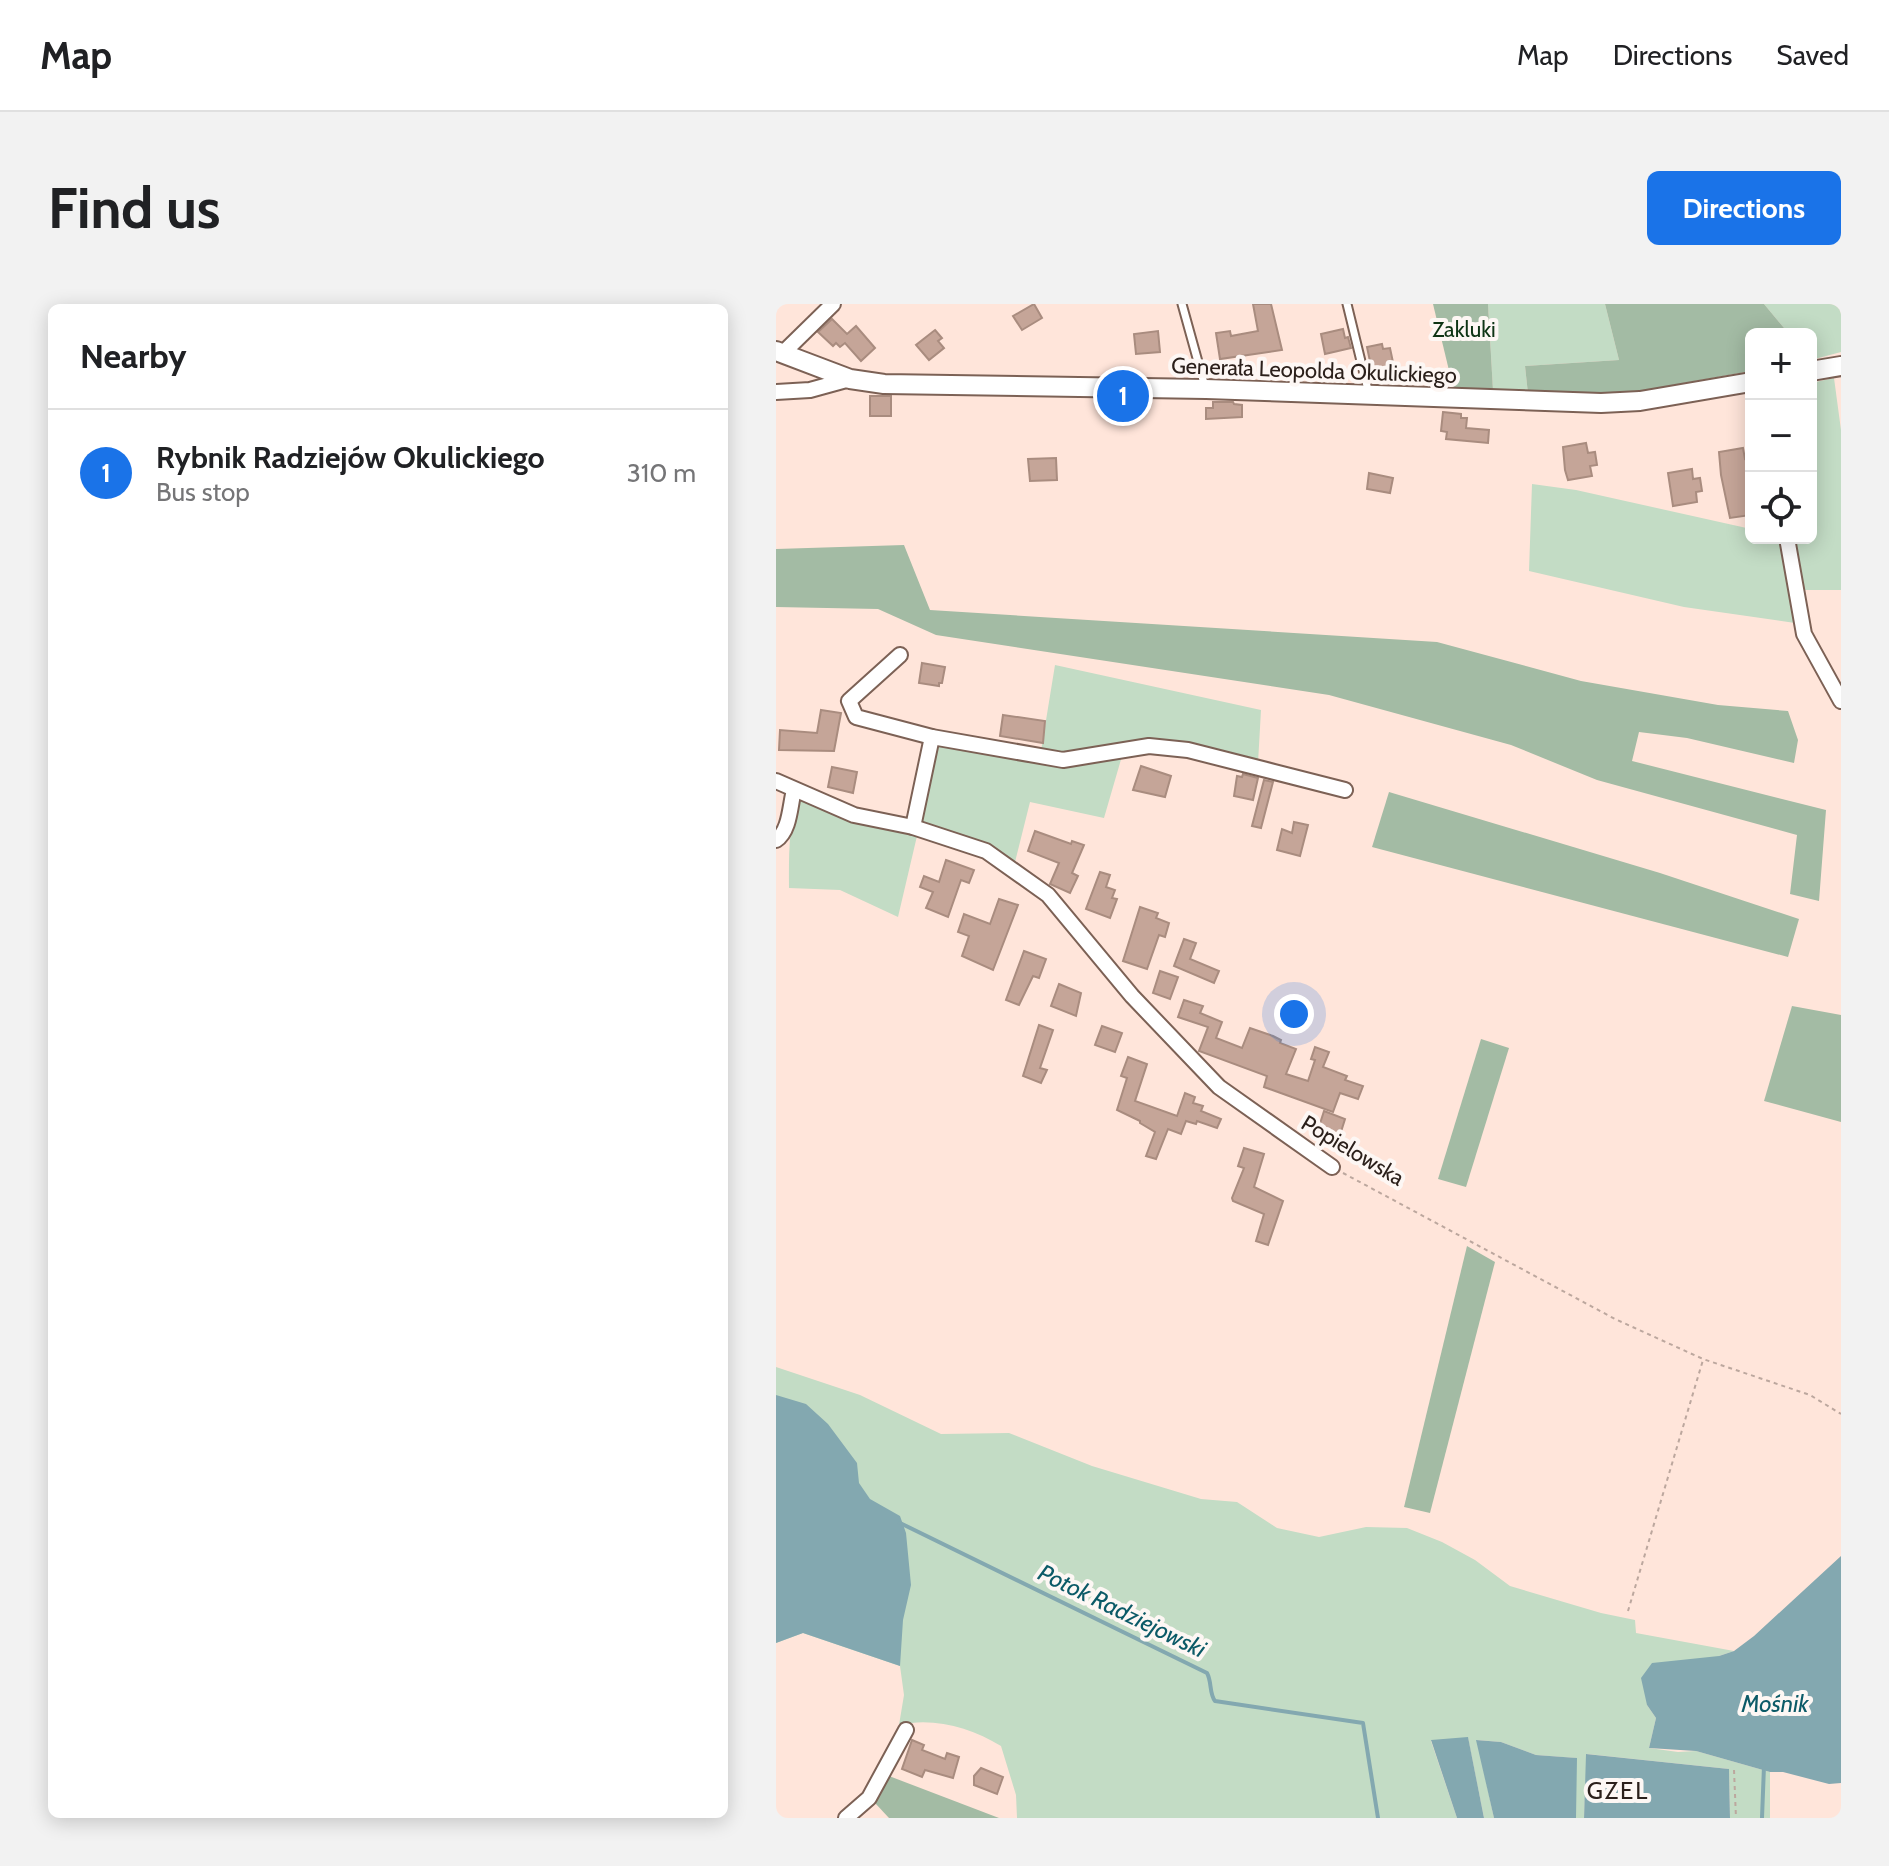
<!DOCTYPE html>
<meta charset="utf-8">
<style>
body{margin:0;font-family:Cabin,sans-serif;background:#f2f2f2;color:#202124}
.controls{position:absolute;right:24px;top:24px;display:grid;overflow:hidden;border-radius:12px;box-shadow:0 4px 20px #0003}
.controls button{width:72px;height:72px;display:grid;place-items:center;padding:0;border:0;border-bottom:2px solid #e0e0e0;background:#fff;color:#202124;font:40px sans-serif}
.you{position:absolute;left:518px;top:710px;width:28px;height:28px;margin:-20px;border:6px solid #fff;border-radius:50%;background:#1a73e8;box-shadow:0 0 0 12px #1a73e833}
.badge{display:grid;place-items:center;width:52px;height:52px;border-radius:50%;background:#1a73e8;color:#fff;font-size:26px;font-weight:700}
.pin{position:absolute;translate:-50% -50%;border:4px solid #fff;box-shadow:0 2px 8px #0006}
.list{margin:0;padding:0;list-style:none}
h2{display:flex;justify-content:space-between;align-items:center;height:104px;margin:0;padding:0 32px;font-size:34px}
h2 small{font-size:26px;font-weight:400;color:#757577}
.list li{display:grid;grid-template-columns:52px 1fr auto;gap:24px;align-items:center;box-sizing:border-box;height:128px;padding:0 32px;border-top:2px solid #e0e0e0}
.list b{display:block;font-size:30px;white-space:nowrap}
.list p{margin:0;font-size:26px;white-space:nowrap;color:#757577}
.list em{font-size:26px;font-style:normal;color:#757577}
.icon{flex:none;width:44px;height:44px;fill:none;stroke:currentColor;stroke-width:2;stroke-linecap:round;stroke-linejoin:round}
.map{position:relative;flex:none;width:1065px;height:1514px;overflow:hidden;border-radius:12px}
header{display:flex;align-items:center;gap:48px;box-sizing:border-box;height:112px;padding:0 40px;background:#fff;border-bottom:2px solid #e0e0e0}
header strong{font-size:38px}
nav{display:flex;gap:44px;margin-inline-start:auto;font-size:28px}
.intro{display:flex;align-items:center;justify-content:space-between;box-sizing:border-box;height:192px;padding:0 48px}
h1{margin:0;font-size:56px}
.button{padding:20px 36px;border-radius:12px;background:#1a73e8;color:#fff;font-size:28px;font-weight:700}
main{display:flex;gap:48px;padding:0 48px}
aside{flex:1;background:#fff;border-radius:12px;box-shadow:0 4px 20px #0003}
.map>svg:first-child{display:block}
.green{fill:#c3dcc5}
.forest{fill:#a3bba4}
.water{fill:#83a8b0}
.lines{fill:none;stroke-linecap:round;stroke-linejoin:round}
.stream{stroke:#83a8b0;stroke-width:4}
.building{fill:#c5a598;stroke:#a98c7f;stroke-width:2}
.service-casing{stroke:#7c6155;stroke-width:11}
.minor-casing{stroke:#7c6155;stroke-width:18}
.tertiary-casing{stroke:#7c6155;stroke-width:22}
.path{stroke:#bca79e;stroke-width:2;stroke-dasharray:4 4;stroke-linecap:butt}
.service{stroke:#fff;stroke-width:7}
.minor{stroke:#fff;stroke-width:14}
.tertiary{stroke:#fff;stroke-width:18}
.labels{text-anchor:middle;stroke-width:8;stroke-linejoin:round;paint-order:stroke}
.park-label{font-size:22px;fill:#0e3515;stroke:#fdf7f4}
.street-label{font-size:22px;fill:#2b201b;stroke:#fdf7f4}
.water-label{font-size:24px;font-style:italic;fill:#0b5a67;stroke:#fdf7f4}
.neighbourhood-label{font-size:24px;letter-spacing:2px;fill:#2b201b;stroke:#fdf7f4}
</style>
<header>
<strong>Map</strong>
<nav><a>Map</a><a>Directions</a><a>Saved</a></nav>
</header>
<div class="intro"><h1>Find us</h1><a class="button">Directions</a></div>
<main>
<aside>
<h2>Nearby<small></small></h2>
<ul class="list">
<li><span class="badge">1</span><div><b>Rybnik Radziejów Okulickiego</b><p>Bus stop</p></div><em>310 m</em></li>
</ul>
</aside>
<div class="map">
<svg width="1065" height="1514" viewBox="0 0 1065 1514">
<rect width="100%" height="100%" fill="#ffe5da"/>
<g class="green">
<polygon points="712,0 829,0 843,56 749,62 752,90 717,86"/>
<polygon points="988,0 1065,0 1065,48 1035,56 1035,30 1013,30"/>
<polygon points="1058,74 1065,126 1065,286 1025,286 1017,234 1035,234 1035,79"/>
<polygon points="756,180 800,186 975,225 975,234 1004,234 1019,319 908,303 753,267"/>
<polygon points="279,361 485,406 482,459 394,437 300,449 265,447"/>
<polygon points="163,440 300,459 346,452 328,514 254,498 238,562 220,544 144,519"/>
<path d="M22,494L71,515L141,532L122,613L64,586L13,584C13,554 12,523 22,494Z"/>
<path d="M0,1063L84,1091L165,1130L233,1129L316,1162L425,1195L461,1198L501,1224L543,1233L590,1223L631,1224L666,1238L699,1256L734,1282L825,1309L859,1316L860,1329L958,1347L943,1352L871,1401L880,1414L873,1444L902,1448L920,1447L994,1468V1514H954L953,1465L811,1450L808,1514H800V1454L760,1451L725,1438L701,1436L718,1514H708L692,1434L655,1437L681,1514H241L240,1491L225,1442C195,1424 158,1413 123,1421L128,1391L124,1362L27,1329L0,1339Z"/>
</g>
<g class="forest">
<polygon points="657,0 712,0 717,86 677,83"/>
<polygon points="829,0 988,0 1013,30 975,30 975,67 852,89 752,90 749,62 843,56"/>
<polygon points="128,241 154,306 661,338 805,377 942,401 1012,407 1022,436 1018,459 911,434 863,428 856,457 1050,506 1043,597 1014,590 1021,531 821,476 735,441 553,391 160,331 102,305 0,303 0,245"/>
<polygon points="613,488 884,569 1023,615 1012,653 596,543"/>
<polygon points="1016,702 1065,711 1065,818 988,797"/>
<polygon points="705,735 733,744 690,883 662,875"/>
<polygon points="691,942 719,958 654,1209 628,1203"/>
<polygon points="113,1472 223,1514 113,1514 99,1499"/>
</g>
<g class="water">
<polygon points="0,1091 30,1100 52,1120 81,1159 83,1179 94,1195 124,1212 130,1229 135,1281 127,1316 124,1362 27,1329 0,1339"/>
<polygon points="1065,1252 1065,1479 1053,1480 1007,1468 994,1468 920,1447 873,1444 880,1414 871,1401 865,1374 876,1359 943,1352 958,1347 978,1332"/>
<polygon points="692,1433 708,1514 681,1514 655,1436"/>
<polygon points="700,1436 725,1438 760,1451 801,1454 800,1514 718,1514"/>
<polygon points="810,1450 953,1465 954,1514 808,1514"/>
</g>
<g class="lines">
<g class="stream">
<path d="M124,1219L431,1369C436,1378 433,1389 439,1397L587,1419L602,1514"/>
<polyline points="986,1514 988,1462"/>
</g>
</g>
<g class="building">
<polygon points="258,0 266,14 246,26 237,12"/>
<polygon points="477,0 495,0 506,46 444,55 440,29 454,27 455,32 482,27"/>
<polygon points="56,15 71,30 80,22 99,44 85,57 69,39 64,43 60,39 57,42 42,28"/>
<polygon points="567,25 569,34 572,33 575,44 549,50 545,30"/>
<polygon points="159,26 166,34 162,37 168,44 153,56 140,41"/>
<polygon points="382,27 384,48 360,50 358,30"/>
<polygon points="606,40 607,45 614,44 618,63 596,67 591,43"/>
<rect x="94" y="92" width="21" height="20"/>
<polygon points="437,98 457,98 458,100 466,101 466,113 430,115 430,104 437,104"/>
<polygon points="667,108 685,110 685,114 691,114 690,124 713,126 712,139 670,135 671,128 665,127"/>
<polygon points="810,139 812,149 819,148 821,161 814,162 816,172 792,176 789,166 787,143"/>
<polygon points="967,144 969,155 975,154 975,211 954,214 945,171 943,148"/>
<polygon points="280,154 281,176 254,177 252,155"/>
<polygon points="916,165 917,175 924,174 926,187 920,188 921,198 897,202 892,169"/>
<polygon points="593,169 617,174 614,189 591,185"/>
<polygon points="146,359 169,363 166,379 163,379 163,382 143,379"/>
<polygon points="45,406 65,409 58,447 3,446 4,426 41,429"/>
<polygon points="227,411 269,417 267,439 224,432"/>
<polygon points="365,462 395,472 389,493 357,486"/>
<polygon points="56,463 81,468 77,489 52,483"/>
<polygon points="467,470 482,474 477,496 458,492 461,472 466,473"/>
<polygon points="488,476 497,478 485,524 476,522"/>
<polygon points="518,518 532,521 524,552 501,546 506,525 516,529"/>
<polygon points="259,527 295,540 296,537 308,541 296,569 302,572 294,589 274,580 283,559 252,547"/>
<polygon points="170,556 198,566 193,579 185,576 172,613 150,604 157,588 144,583 148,572 163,578"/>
<polygon points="324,568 334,571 330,583 339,586 336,594 341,595 334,614 310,605"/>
<polygon points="223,595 242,601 217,666 186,652 193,632 182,628 188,610 214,620"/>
<polygon points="364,603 382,609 380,614 393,619 389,633 383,631 371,665 347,657"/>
<polygon points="408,635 420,639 414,655 443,667 438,679 398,662"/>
<polygon points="248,647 270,655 263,674 257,672 243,701 230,696"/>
<polygon points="384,667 402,673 394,695 377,689"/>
<polygon points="283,680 305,689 300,712 275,702"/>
<polygon points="408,696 427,702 424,709 446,718 440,734 466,744 474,724 497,732 505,736 504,739 520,745 510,770 532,777 539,756 535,755 539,743 553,748 547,763 571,772 569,776 587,782 582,795 564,789 557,808 488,783 491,772 423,747 432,723 402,713"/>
<polygon points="263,721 277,726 264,764 271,766 265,779 247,772"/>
<polygon points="326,722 346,729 339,748 319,741"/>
<polygon points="352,753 371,760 359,797 401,812 409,789 419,793 417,799 427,802 425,807 445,815 441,824 421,817 420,820 410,817 405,830 392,825 380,855 370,852 379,828 364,819 364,817 341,806 351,774 345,772"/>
<polygon points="548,807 569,815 564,831 561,830 560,833 542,826"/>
<polygon points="468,844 488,850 478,883 507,897 492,941 480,937 488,910 457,897 456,894 468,864 462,862"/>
<polygon points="136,1436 148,1441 146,1446 169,1455 171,1449 183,1453 177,1474 149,1466 146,1473 126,1465"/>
<polygon points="205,1464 227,1473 221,1490 198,1481 198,1472"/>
</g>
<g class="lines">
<g class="service-casing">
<g id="service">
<polyline points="406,0 429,83"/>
<polyline points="571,0 593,90"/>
</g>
</g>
<g class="minor-casing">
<g id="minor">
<polyline points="7,49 57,0"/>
<polyline points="0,88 34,86 74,75"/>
<polyline points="1011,234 1028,330 1065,397"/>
<polyline points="124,351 73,397 80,413 156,433 287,456 373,442 412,446 569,486"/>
<polyline points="0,477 78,511 137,523 210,547 272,591 356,692 443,783 556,863"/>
<polyline points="137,523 156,433"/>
<path d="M0,536C14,527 14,501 18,486"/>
<polyline points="70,1514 93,1494 130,1426"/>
</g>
</g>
<g class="tertiary-casing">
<g id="tertiary">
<polyline points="0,47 74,75 108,80 430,85 825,99 864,97 975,78"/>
<polyline points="1035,67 1065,62"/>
</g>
</g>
<g class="path">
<polyline points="567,869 839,1015 927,1055 1034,1091 1065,1110"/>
<polyline points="852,1307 927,1056"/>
<polyline points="958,1466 960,1514"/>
</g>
<use href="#service" class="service"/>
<use href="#minor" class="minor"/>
<use href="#tertiary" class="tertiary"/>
</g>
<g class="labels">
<g class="park-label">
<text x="688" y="33">Zakluki</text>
</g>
<g class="street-label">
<text transform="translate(538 66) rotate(2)" y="8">Generała Leopolda Okulickiego</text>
<text transform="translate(577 846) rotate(31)" y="8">Popielowska</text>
</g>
<g class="water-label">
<text transform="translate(346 1307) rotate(26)" y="8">Potok Radziejowski</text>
<text x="999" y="1408">Mośnik</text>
</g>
<g class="neighbourhood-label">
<text x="842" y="1495">GZEL</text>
</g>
</g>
</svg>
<div class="controls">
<button>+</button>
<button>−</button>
<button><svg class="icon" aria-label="locate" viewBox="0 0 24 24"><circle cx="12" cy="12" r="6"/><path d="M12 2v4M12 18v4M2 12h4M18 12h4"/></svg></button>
</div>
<div class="you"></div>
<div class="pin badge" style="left:347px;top:92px">1</div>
</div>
</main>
